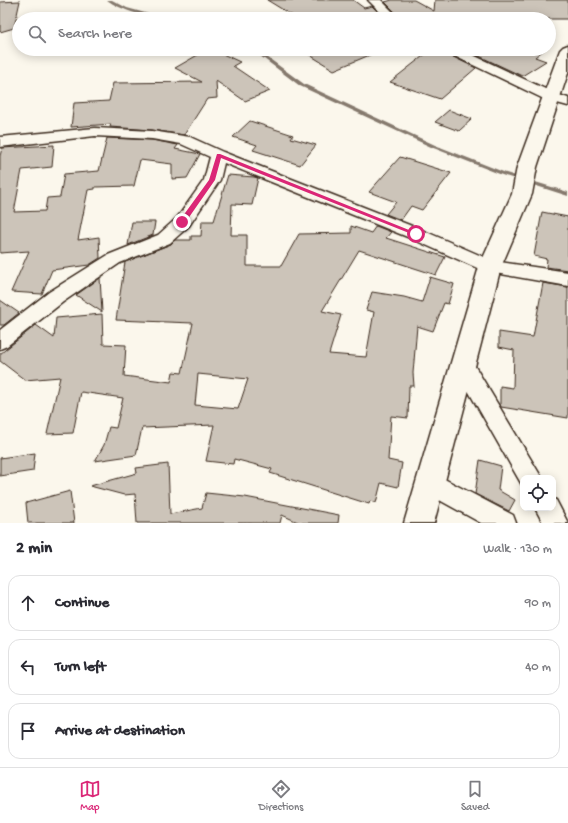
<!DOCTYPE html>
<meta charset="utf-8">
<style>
body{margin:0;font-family:"Gochi Hand",sans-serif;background:#f2f2f3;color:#2b2b33}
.controls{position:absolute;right:12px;bottom:12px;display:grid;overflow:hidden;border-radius:8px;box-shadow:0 2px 10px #0003}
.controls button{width:36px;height:36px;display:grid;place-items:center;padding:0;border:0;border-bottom:1px solid #e1e1e2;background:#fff;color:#2b2b33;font:20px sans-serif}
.stop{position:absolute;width:12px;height:12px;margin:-9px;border:3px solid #db2777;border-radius:50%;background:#fff}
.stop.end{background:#db2777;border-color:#fff;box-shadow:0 1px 4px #0008}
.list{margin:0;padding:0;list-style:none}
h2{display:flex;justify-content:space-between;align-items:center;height:52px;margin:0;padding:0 16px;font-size:17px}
h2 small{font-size:13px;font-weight:400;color:#7c7c81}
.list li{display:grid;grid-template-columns:26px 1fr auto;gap:12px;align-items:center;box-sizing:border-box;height:56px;margin:0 8px 8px;padding:0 8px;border:1px solid #e1e1e2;border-radius:12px}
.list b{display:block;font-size:15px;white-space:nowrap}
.list em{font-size:13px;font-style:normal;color:#7c7c81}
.icon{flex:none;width:22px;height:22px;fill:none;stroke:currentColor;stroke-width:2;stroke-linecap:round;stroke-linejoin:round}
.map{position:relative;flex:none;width:568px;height:523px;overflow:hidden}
.search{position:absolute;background:#fff;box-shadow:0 2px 10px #0003;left:12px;right:12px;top:12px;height:44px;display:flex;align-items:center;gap:10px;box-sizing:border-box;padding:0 14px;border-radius:22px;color:#7c7c81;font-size:15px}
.sheet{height:244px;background:#fff}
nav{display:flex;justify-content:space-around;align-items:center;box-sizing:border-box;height:56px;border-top:1px solid #e1e1e2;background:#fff;font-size:11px;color:#7c7c81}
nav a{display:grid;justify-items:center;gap:2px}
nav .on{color:#db2777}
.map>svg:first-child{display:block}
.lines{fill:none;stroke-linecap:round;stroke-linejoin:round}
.stream{fill:#85796d;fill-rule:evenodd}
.building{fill:#ccc4b9;stroke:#3b2a1e;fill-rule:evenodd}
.street-casing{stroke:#3b2a1e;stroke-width:3}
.secondary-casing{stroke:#3b2a1e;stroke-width:3}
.street{fill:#fbf7ec;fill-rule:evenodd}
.secondary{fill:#fbf7ec;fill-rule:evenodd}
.route{fill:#db2777}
</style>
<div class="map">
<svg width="568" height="523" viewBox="0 0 568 523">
<rect width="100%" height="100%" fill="#fbf7ec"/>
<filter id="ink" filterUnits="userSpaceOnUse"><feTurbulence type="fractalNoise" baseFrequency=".025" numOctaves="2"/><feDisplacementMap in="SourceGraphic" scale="8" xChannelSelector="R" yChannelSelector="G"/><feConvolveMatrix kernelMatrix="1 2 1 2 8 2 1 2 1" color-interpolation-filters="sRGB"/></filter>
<g filter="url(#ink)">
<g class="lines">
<g class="stream">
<path d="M107,0H112L127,8L167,19C151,19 120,10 107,0Z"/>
<polygon points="251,49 256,49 304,84 435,145 506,173 568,192 568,196 502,175 431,147 300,86"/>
</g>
</g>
<g class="building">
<polygon points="267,0 353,0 364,8 372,6 385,19 298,19"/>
<polygon points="392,0 414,0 434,11 435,0 568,0 568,19 473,19 471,17 466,19 402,19 385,2"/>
<polygon points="20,1 14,28 0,32 0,2"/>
<polygon points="208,49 212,49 240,62 233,66 270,91 245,101 216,81 217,98 207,99 184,135 152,130 110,127 111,124 71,127 74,103 109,101 113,83 202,82 175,68"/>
<polygon points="300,49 384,49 334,70"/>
<polygon points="432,49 443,49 445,53 476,68 440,99 390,82"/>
<polygon points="464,49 545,49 535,57 546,61 522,76"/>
<polygon points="449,110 472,119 459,131 435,122"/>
<polygon points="250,121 293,135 291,138 316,145 300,165 253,150 257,145 233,137"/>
<polygon points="107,138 152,140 178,145 175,149 200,154 187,178 172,179 172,164 140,160 134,186 95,187 95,189 88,190 78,240 99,237 100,258 89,265 52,270 42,294 11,292 29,251 0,253 0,156 2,148 54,145 52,167 22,170 14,212 45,211 47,198 60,197 64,174 99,171"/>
<polygon points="400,157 451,173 422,210 411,206 401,220 386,214 396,202 369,192"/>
<path d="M228,175L254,177L258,178L252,205L232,204L231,235H247V266H281L299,234L351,233V226L371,233L376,226L391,232L386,238L445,257L436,275L359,250L322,311L341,315L329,354L366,357L374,312L366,310L372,292L404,297L422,302L430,277L454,284L448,304L444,303L433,331L417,326L413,373L414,386H409L408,418L391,416L388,460L402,463L398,487L381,483L376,503L370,501L369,504L270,473L272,469L234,459L233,464L206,461L214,425L142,428L136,455L95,461L104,445L109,427L116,428L123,398L81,392L73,433L47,434L60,377L25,380L0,361V354L36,325L54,338L56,318L102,314L103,344L126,345L124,376L171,382L173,372L182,373L193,323L116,320L125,262L171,244L175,240H191V236H201L202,221H214ZM198,374L248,379L238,409L195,405Z"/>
<polygon points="542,212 568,217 568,270 546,267 547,259 534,256"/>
<polygon points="132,222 155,222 153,235 128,245"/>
<polygon points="100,278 102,312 76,295"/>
<polygon points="543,283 568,287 568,418 501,407 500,405 500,386 513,388 514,350 499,347 499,332 533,337"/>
<polygon points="0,300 19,313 4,325 0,325"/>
<polygon points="35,453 33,471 0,476 0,458"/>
<polygon points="480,460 501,466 498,490 515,500 509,511 475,494"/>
<polygon points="168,464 170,514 202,508 206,493 245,497 339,515 338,523 300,523 282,515 280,523 137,523 135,494 124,495 90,486 137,473 136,468"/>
<polygon points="70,491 74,523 28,523 26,503"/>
</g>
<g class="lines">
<g class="street-casing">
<g id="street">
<polygon points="368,0 381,0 400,19 387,19"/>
<polygon points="444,49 460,49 556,94 568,98 568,106 546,100 446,52"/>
<polygon points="95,128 152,131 190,137 223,152 422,230 493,261 568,272 568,286 484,271 410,238 224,163 220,180 189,226 170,243 120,263 63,302 7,346 0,349 0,330 49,292 108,255 158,235 177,218 204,180 210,157 181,144 152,139 95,136 0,147 0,137"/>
<polygon points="463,356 470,358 542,478 523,478 523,486 522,485 453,364 456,358"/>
<polygon points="431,472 513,515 516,523 481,523 423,491 419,483 423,475"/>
<polygon points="553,499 556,500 568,523 543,523 535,508 553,508"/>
</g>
</g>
<g class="secondary-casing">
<polygon id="secondary" points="568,45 568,73 537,167 532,194 501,267 434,523 404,523 479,267 512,194 517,167 560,50 563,47"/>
</g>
<use href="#street" class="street"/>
<use href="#secondary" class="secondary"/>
</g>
</g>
<polygon class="route" points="217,154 220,154 419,234 414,235 221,158 215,180 185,223 180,223 180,220 209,180"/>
</svg>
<div class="controls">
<button><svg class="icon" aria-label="locate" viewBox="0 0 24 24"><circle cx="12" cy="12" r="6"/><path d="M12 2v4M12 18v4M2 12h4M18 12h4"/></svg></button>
</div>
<div class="stop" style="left:416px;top:234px"></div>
<div class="stop end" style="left:182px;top:222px"></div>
<div class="search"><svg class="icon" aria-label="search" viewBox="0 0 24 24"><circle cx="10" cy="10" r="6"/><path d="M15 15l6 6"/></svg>Search here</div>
</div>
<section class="sheet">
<h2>2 min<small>Walk · 130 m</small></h2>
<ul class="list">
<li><svg class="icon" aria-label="ahead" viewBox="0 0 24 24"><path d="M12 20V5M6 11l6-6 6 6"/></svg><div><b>Continue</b></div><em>90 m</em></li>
<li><svg class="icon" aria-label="left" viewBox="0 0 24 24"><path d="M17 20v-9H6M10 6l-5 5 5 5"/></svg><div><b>Turn left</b></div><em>40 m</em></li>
<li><svg class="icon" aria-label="arrive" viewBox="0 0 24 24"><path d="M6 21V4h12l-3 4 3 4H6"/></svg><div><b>Arrive at destination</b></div></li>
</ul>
</section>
<nav>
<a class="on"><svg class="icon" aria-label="map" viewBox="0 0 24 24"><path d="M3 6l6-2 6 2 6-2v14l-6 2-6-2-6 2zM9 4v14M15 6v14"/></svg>Map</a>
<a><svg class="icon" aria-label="directions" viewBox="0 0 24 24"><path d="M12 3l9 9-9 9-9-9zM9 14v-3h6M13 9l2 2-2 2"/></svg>Directions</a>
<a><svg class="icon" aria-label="saved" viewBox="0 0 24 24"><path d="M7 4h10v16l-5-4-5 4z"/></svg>Saved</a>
</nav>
